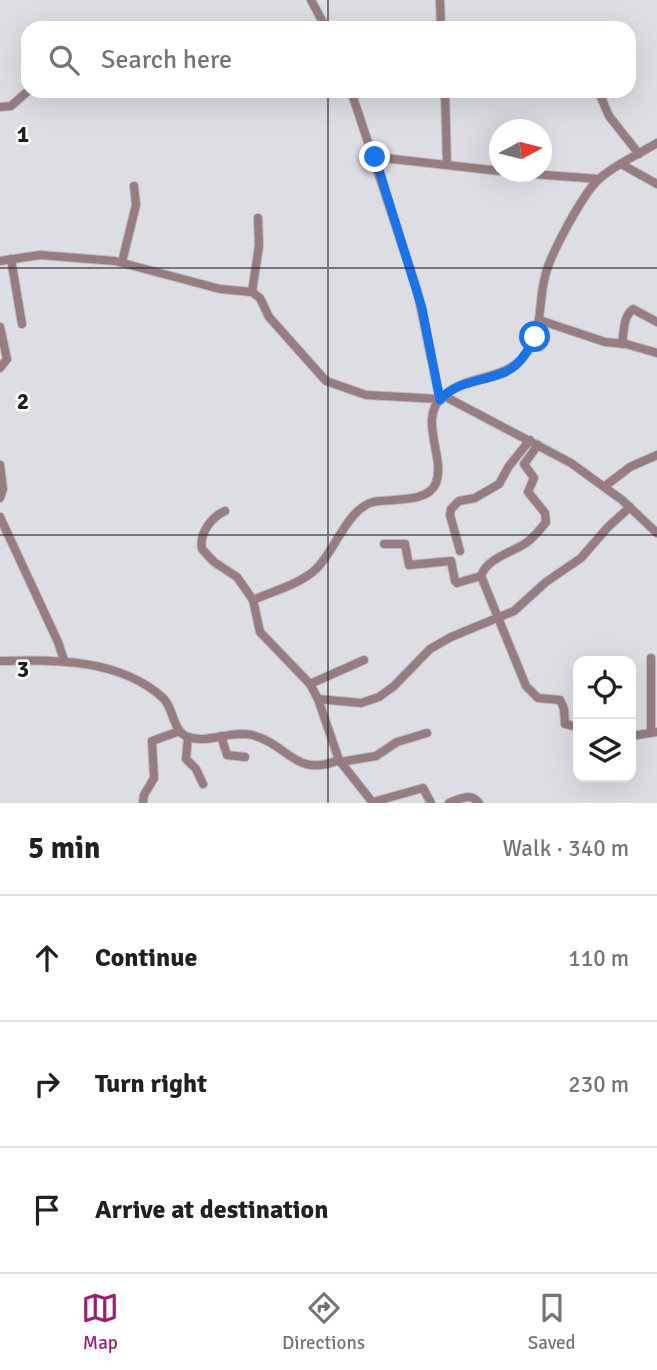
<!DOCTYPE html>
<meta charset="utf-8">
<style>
body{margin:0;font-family:Signika,sans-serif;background:#f2f2f2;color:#202124}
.controls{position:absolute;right:21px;bottom:21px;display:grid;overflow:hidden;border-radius:14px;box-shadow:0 7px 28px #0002}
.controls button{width:63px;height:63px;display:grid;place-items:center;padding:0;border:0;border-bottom:2px solid #e0e0e0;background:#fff;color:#202124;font:35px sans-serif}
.compass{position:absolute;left:489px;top:119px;width:63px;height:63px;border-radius:50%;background:#fff;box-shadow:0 7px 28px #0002;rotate:83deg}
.stop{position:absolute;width:21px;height:21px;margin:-16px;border:5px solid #1a73e8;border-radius:50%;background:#fff}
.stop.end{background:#1a73e8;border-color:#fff;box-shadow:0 2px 7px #0008}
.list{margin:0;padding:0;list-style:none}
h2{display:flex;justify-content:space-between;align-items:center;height:91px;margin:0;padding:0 28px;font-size:30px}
h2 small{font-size:23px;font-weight:400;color:#757577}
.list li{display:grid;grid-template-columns:46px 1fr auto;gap:21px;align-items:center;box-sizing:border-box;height:126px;padding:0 28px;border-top:2px solid #e0e0e0}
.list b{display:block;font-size:26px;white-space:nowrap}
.list em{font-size:23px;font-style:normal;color:#757577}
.icon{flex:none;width:38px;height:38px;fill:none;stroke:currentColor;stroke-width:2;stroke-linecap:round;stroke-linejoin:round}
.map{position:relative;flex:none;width:657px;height:803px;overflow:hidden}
.search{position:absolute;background:#fff;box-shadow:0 7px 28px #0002;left:21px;right:21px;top:21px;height:77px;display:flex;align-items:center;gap:18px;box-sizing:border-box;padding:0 24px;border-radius:21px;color:#757577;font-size:26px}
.sheet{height:469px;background:#fff}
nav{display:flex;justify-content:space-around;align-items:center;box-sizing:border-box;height:98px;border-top:2px solid #e0e0e0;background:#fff;font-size:19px;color:#757577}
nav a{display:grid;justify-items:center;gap:4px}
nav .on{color:#9c1d72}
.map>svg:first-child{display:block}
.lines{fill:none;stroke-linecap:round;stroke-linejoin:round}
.minor-casing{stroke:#babcc0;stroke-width:10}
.minor{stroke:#977d82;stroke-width:8}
.route{stroke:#1a73e8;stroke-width:9}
.grid{fill:none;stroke:#1f2021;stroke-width:2;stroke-opacity:0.55}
.grid-label{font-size:23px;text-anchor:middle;font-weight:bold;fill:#1f2021;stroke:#fff;stroke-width:5;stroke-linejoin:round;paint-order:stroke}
</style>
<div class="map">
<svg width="657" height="803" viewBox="0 0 657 803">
<rect width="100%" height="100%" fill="#dcdee3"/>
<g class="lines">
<g class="minor-casing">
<g id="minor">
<polyline points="311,0 326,28"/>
<polyline points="440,0 441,28"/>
<polyline points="351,91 417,290 440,400"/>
<polyline points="445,91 447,165"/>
<polyline points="596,91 600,95 609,116 639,154"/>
<polyline points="0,107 11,106 28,91"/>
<polyline points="375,157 500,171"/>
<polyline points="621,164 657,184"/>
<polyline points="506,172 599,179"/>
<polyline points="11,259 22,324"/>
<polyline points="0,261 40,255 115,261 220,289 252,292 260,298 269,317 326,381 366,395 439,399"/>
<polyline points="122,262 136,205 134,186"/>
<polyline points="252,292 259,246 258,218"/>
<polyline points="539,320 605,342 626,344 657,353"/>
<polyline points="0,327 7,359 0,368"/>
<path d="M622,344C624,332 623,316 633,309L657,322"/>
<polyline points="444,396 571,463 622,500 657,533"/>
<polyline points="0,465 3,489 0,498"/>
<polyline points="605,486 630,467 657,455"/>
<path d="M225,511C211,517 199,534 202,549L214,562L237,577L253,600L260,632L310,684L318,699L339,760L373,803"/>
<polyline points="0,517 58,642 64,660"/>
<path d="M384,544H405L409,565L451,561L455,581L457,583L481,576C487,558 511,553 526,543C534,537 540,530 546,522L545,513L528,492L534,478L524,464L538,445"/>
<polyline points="460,551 450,515 451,509 459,501 475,498 499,484 509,466 530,440"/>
<polyline points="481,576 526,686 538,698 560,700 564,709 565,724 578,727"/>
<path d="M253,600C273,591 298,585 315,570C334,553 347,509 373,502C390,498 428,504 436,483C446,457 417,419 443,396C473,370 511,385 532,344C542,323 539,299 545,277C549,256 583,194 598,180C615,164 638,155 657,143"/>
<path d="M0,661C53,659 121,659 163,698C174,708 172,731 188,737C208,744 231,730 252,735C290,745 294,778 339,760"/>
<polyline points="310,684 364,660"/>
<polyline points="318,699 361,703 379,697 394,686 430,649 451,637 514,611 546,582 581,558 608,527 630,507"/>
<polyline points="651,732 651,658"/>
<polyline points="221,736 227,755 245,757"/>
<polyline points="631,736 657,732"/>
<polyline points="188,737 186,759 196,769 203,784"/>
<polyline points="631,756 631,764"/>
<polyline points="340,762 376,756 397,742 427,733"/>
<polyline points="373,802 423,788 431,803"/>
<polyline points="143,803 144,795 154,778 152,741 180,731"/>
<path d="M449,803C459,799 471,792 479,803"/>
</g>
</g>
<use href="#minor" class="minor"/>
</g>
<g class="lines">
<path class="route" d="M375,157L422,308L440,400C461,376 496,383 516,365C524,358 530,347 535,337"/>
</g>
<path class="grid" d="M328,0V28M328,91V803M0,268H657M0,535H657"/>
<g class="grid-label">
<text x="23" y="142">1</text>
<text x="23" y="409">2</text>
<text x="23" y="677">3</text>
</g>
</svg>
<div class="controls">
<button><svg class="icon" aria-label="locate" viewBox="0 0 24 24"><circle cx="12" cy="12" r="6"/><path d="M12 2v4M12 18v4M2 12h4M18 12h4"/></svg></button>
<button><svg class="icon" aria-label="layers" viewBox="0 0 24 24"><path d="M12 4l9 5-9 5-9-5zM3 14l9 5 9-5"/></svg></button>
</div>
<svg class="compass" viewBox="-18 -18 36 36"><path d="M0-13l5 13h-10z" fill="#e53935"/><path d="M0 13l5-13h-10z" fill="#757577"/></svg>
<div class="stop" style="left:535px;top:337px"></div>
<div class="stop end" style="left:375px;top:157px"></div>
<div class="search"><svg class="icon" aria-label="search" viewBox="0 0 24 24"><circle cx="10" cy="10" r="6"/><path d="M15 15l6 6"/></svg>Search here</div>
</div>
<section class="sheet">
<h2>5 min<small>Walk · 340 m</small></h2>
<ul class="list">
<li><svg class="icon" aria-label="ahead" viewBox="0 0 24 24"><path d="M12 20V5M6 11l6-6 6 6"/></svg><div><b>Continue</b></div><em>110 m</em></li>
<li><svg class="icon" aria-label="right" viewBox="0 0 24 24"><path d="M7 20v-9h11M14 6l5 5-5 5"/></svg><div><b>Turn right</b></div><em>230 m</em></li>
<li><svg class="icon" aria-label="arrive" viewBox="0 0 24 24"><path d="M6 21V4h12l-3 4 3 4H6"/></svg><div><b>Arrive at destination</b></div></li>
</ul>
</section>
<nav>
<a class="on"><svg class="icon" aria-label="map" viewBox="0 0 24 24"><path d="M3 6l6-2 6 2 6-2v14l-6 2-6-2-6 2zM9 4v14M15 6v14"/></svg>Map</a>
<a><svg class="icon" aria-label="directions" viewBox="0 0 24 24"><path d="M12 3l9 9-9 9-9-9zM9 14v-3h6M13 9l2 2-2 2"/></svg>Directions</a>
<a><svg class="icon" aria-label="saved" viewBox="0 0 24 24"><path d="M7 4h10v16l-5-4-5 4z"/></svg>Saved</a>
</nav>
